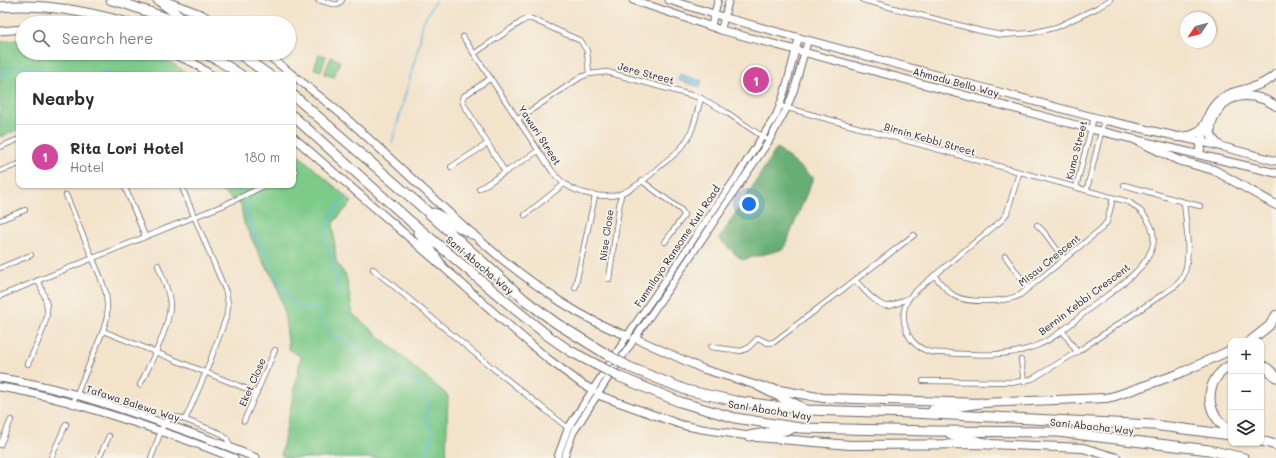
<!DOCTYPE html>
<meta charset="utf-8">
<style>
body{margin:0;font-family:Mali,sans-serif;background:#f7f7f7;color:#2b2b33}
.controls{position:absolute;right:12px;bottom:12px;display:grid;overflow:hidden;border-radius:8px;box-shadow:0 1px 3px #0004}
.controls button{width:36px;height:36px;display:grid;place-items:center;padding:0;border:0;border-bottom:1px solid #e1e1e2;background:#fff;color:#2b2b33;font:20px sans-serif}
.compass{position:absolute;left:1180px;top:12px;width:36px;height:36px;border-radius:50%;background:#fff;box-shadow:0 1px 3px #0004;rotate:235deg}
.you{position:absolute;left:749px;top:204px;width:14px;height:14px;margin:-10px;border:3px solid #fff;border-radius:50%;background:#1a73e8;box-shadow:0 0 0 6px #1a73e833}
.badge{display:grid;place-items:center;width:26px;height:26px;border-radius:50%;background:#0b8043;color:#fff;font-size:13px;font-weight:700}
.pin{position:absolute;translate:-50% -50%;border:2px solid #fff;box-shadow:0 1px 4px #0006}
.list{margin:0;padding:0;list-style:none}
h2{display:flex;justify-content:space-between;align-items:center;height:52px;margin:0;padding:0 16px;font-size:17px}
h2 small{font-size:13px;font-weight:400;color:#7c7c81}
.list li{display:grid;grid-template-columns:26px 1fr auto;gap:12px;align-items:center;box-sizing:border-box;height:64px;padding:0 16px;border-top:1px solid #e1e1e2}
.list b{display:block;font-size:15px;white-space:nowrap}
.list p{margin:0;font-size:13px;white-space:nowrap;color:#7c7c81}
.list em{font-size:13px;font-style:normal;color:#7c7c81}
.icon{flex:none;width:22px;height:22px;fill:none;stroke:currentColor;stroke-width:2;stroke-linecap:round;stroke-linejoin:round}
.map{position:relative;flex:none;width:1276px;height:458px;overflow:hidden}
.search{position:absolute;background:#fff;box-shadow:0 1px 3px #0004;left:16px;top:16px;width:280px;height:44px;display:flex;align-items:center;gap:10px;box-sizing:border-box;padding:0 14px;border-radius:22px;color:#7c7c81;font-size:15px}
.panel{position:absolute;background:#fff;box-shadow:0 1px 3px #0004;left:16px;top:72px;width:280px;height:116px;border-radius:8px}
.map>svg:first-child{display:block}
.green{fill:#7dca89;stroke:#507662}
.forest{fill:#66ae75;stroke:#446858}
.water{fill:#65bde2;stroke:#44708e}
.lines{fill:none;stroke-linecap:round;stroke-linejoin:round}
.stream{stroke:#65bde2;stroke-width:1.5}
.minor-casing{stroke:#6b666d;stroke-width:6}
.tertiary-casing{stroke:#6b666d;stroke-width:8}
.secondary-casing{stroke:#6b666d;stroke-width:9}
.primary-casing{stroke:#6b666d;stroke-width:9}
.trunk-casing{stroke:#6b666d;stroke-width:10}
.motorway-casing{stroke:#6b666d;stroke-width:11}
.minor{stroke:#fff;stroke-width:4.5}
.tertiary{stroke:#fff;stroke-width:6}
.secondary{stroke:#fff;stroke-width:7}
.primary{stroke:#fff;stroke-width:7}
.trunk{stroke:#fff;stroke-width:8}
.motorway{stroke:#fff;stroke-width:9}
.motorway-bridge-casing{stroke:#6b666d;stroke-width:11;stroke-linecap:butt}
.motorway-bridge{stroke:#fff;stroke-width:9}
.labels{text-anchor:middle;stroke-width:3.5;stroke-linejoin:round;paint-order:stroke}
.street-label{font-size:10px;fill:#22223b;stroke:#f7f3e8}
</style>
<div class="map">
<svg width="1276" height="458" viewBox="0 0 1276 458">
<rect width="100%" height="100%" fill="#f7f3e8"/>
<filter id="ink" filterUnits="userSpaceOnUse"><feTurbulence type="fractalNoise" baseFrequency=".025" numOctaves="2"/><feDisplacementMap in="SourceGraphic" scale="8" xChannelSelector="R" yChannelSelector="G"/><feConvolveMatrix kernelMatrix="1 2 1 2 8 2 1 2 1" color-interpolation-filters="sRGB"/></filter>
<filter id="wash" filterUnits="userSpaceOnUse"><feTurbulence type="fractalNoise" baseFrequency=".012" numOctaves="4" result="noise"/><feDisplacementMap in="SourceGraphic" scale="16" xChannelSelector="R" yChannelSelector="G"/><feGaussianBlur stdDeviation="0.9" result="paint"/><feColorMatrix in="noise" values="0 0 0 0 0 0 0 0 0 0 0 0 0 0 0 0 0 1.4 0 .05"/><feComposite in="paint" operator="in"/></filter>
<g filter="url(#wash)">
<rect width="100%" height="100%" fill="#f3e3cb"/>
<g class="green">
<polygon points="23,39 23,53 139,53 164,58 190,75 19,75 19,129 0,137 0,42"/>
<polygon points="319,54 326,56 321,71 314,69"/>
<polygon points="331,57 340,61 334,77 324,74"/>
<polygon points="293,150 352,202 333,223 336,262 346,276 353,314 448,396 446,458 286,458 281,455 301,357 289,349 284,311 276,283 260,256 244,223 241,205 221,191 217,185 293,185"/>
</g>
<polygon class="forest" points="777,148 813,178 784,249 742,260 719,239"/>
<polygon class="water" points="680,74 702,81 700,87 678,80"/>
<g class="lines">
<g class="stream">
<polyline points="97,75 108,71 112,75"/>
<polyline points="0,77 6,69 21,66 44,71 51,75"/>
<polyline points="392,143 419,45 423,22 436,0"/>
<polyline points="246,185 244,189 247,212 254,235 267,256 281,288 299,308 314,306 329,336 353,343 367,360 418,383 429,405 425,418 433,433 425,458"/>
<polyline points="339,296 335,271 325,239 330,217 345,196"/>
</g>
</g>
</g>
<g filter="url(#ink)">
<g class="lines">
<g class="minor-casing">
<g id="minor">
<polyline points="318,0 337,5 339,4 342,0"/>
<polyline points="863,0 981,31 1002,35 1032,33 1057,27 1097,8 1110,0"/>
<path d="M463,37L552,171C556,176 560,181 565,184C577,194 606,199 620,194C635,188 649,177 660,166C670,158 682,150 688,138C695,126 697,111 701,98"/>
<polyline points="475,53 521,22 526,19 532,19 581,41 587,51 589,74"/>
<polyline points="491,78 464,96 462,99 463,103 505,172"/>
<path d="M784,107L1129,202C1139,209 1146,215 1151,226C1166,259 1115,289 1093,306C1075,320 1056,339 1033,347C1005,358 973,354 943,353C937,353 931,353 925,350C905,342 898,315 909,298C912,294 915,292 918,289L1002,220L1007,213L1019,173"/>
<polyline points="518,119 581,77 589,74 607,72 701,98 726,112 769,141"/>
<polyline points="0,147 19,139"/>
<polyline points="451,167 487,144"/>
<polyline points="0,171 19,164"/>
<polyline points="293,172 295,171"/>
<polyline points="642,181 681,210 684,214 683,217 665,242"/>
<polyline points="124,185 145,236"/>
<polyline points="181,185 226,292 228,303 227,315 206,372 185,420"/>
<polyline points="1124,185 1184,202 1200,206"/>
<polyline points="1076,187 1094,117"/>
<polyline points="479,189 538,151"/>
<polyline points="1087,189 1104,120"/>
<polyline points="66,195 100,276 106,293 107,305 107,317 103,331 73,403"/>
<polyline points="525,215 564,184"/>
<polyline points="0,220 25,210"/>
<polyline points="1037,225 1044,232 1064,259"/>
<polyline points="1005,256 1028,288"/>
<polyline points="0,268 31,255"/>
<polyline points="373,269 484,361 568,428"/>
<path d="M934,275C940,282 946,290 953,295C966,304 1007,302 1020,295L1101,229L1107,222L1113,198"/>
<polyline points="609,279 621,194"/>
<path d="M855,280C862,287 878,308 889,306C896,305 903,300 909,298"/>
<polyline points="575,288 595,196"/>
<polyline points="0,296 194,217 222,206 266,185"/>
<polyline points="1062,330 1077,352"/>
<polyline points="103,331 257,393"/>
<polyline points="711,347 741,351 748,348 758,338 768,343 774,342 914,235"/>
<polyline points="1021,360 1024,382"/>
<path d="M28,364C34,350 49,322 47,307C46,298 42,289 38,280"/>
<path d="M923,381L1016,382L1032,379L1077,352L1175,286C1179,283 1182,280 1184,274C1191,257 1186,222 1184,202"/>
<path d="M140,385C150,364 171,325 170,303C169,290 162,277 158,265"/>
<polyline points="244,421 275,350"/>
<polyline points="0,445 11,420"/>
<polyline points="51,458 66,424"/>
<polyline points="99,458 109,436"/>
<polyline points="151,458 164,423 169,419 178,417 220,433 227,439 231,448"/>
</g>
</g>
<g class="tertiary-casing">
<g id="tertiary">
<polyline points="711,27 718,0"/>
<polyline points="721,30 729,0"/>
<path d="M557,458L568,428L631,330L737,176L776,115C787,91 791,64 799,38"/>
<polyline points="564,458 573,433 612,372 769,141 787,108 794,90 808,40"/>
</g>
</g>
<g class="secondary-casing">
<g id="secondary">
<path d="M0,378C48,385 93,399 139,415C178,428 218,442 256,458"/>
<path d="M0,387C46,394 89,408 133,422C167,433 201,445 234,458"/>
</g>
</g>
<g class="primary-casing">
<g id="primary">
<polyline points="163,0 201,14 216,23"/>
<polyline points="633,0 721,30 1091,129 1276,173"/>
<polyline points="669,0 730,19 999,92 1104,120 1220,146 1276,161"/>
<polyline points="0,31 23,29"/>
<polyline points="170,53 194,63 211,75"/>
<polyline points="265,53 293,75"/>
<path d="M293,75C314,92 336,109 356,127C405,171 451,217 502,259C540,289 581,319 628,336"/>
<polyline points="293,137 441,265 499,317 548,359 582,384 593,390"/>
<polyline points="635,338 703,369 759,386"/>
<polyline points="598,395 682,425 702,429 749,436"/>
</g>
</g>
<g class="trunk-casing">
<g id="trunk">
<path d="M1177,137C1191,136 1197,136 1205,124"/>
<polyline points="1136,140 1178,160 1214,170 1276,205"/>
<path d="M1220,146C1216,143 1212,139 1211,134C1209,122 1219,106 1229,100C1244,92 1263,97 1276,106"/>
<path d="M1199,154C1206,121 1206,98 1243,90C1255,87 1267,83 1276,74"/>
<polyline points="1250,341 1269,326 1276,315"/>
<polyline points="763,387 823,398 981,403 1106,398 1115,396 1178,374 1231,350"/>
<polyline points="756,437 850,445 989,444 1083,448 1117,458"/>
</g>
</g>
<g class="motorway-casing">
<g id="motorway">
<polyline points="111,0 123,3 181,23"/>
<polyline points="158,0 174,12 186,23"/>
<path d="M0,7C41,3 89,12 128,23"/>
<polyline points="204,53 218,60 241,75"/>
<polyline points="238,53 269,75"/>
<polyline points="293,95 421,206 525,300 556,323 606,354"/>
<polyline points="293,116 410,221 516,310 547,335 570,351 595,364"/>
<polyline points="434,213 472,234"/>
<polyline points="418,232 441,265"/>
<path d="M1231,365C1202,381 1204,415 1231,431"/>
<polyline points="1261,365 1268,369 1276,377"/>
<polyline points="629,367 686,390 735,401 807,410 912,413 1153,425 1231,435"/>
<polyline points="620,377 680,402 735,418 800,428 932,431 1058,432 1209,450 1244,458"/>
<polyline points="759,386 801,407"/>
<polyline points="933,410 981,403"/>
<polyline points="951,435 989,444"/>
<polyline points="749,436 791,429"/>
<polyline points="1261,441 1276,445"/>
</g>
</g>
<use href="#minor" class="minor"/>
<use href="#tertiary" class="tertiary"/>
<use href="#secondary" class="secondary"/>
<use href="#primary" class="primary"/>
<use href="#trunk" class="trunk"/>
<use href="#motorway" class="motorway"/>
<g class="motorway-bridge-casing">
<g id="motorway-bridge">
<polyline points="606,354 629,367"/>
<polyline points="595,364 620,377"/>
</g>
</g>
<use href="#motorway-bridge" class="motorway-bridge"/>
</g>
</g>
<g class="labels">
<g class="street-label">
<text transform="translate(646 73) rotate(15)" y="4">Jere Street</text>
<text transform="translate(956 82) rotate(15)" y="4">Ahmadu Bello Way</text>
<text transform="translate(540 135) rotate(57)" y="4">Yawuri Street</text>
<text transform="translate(930 139) rotate(16)" y="4">Birnin Kebbi Street</text>
<text transform="translate(1076 150) rotate(-76)" y="4">Kumo Street</text>
<text transform="translate(606 235) rotate(-82)" y="4">Nise Close</text>
<text transform="translate(677 246) rotate(-56)" y="4">Funmilayo Ransome Kuti Road</text>
<text transform="translate(1049 260) rotate(-39)" y="4">Misau Crescent</text>
<text transform="translate(480 265) rotate(40)" y="4">Sani Abacha Way</text>
<text transform="translate(1084 299) rotate(-37)" y="4">Bernin Kebbi Crescent</text>
<text transform="translate(252 382) rotate(-66)" y="4">Eket Close</text>
<text transform="translate(133 403) rotate(18)" y="4">Tafawa Balewa Way</text>
<text transform="translate(770 410) rotate(9)" y="4">Sani Abacha Way</text>
<text transform="translate(1092 426) rotate(6)" y="4">Sani Abacha Way</text>
</g>
</g>
</svg>
<div class="controls">
<button>+</button>
<button>−</button>
<button><svg class="icon" aria-label="layers" viewBox="0 0 24 24"><path d="M12 4l9 5-9 5-9-5zM3 14l9 5 9-5"/></svg></button>
</div>
<svg class="compass" viewBox="-18 -18 36 36"><path d="M0-13l5 13h-10z" fill="#e53935"/><path d="M0 13l5-13h-10z" fill="#7c7c81"/></svg>
<div class="you"></div>
<div class="pin badge" style="left:756px;top:80px;background:#d1479c">1</div>
<div class="search"><svg class="icon" aria-label="search" viewBox="0 0 24 24"><circle cx="10" cy="10" r="6"/><path d="M15 15l6 6"/></svg>Search here</div>
<section class="panel">
<h2>Nearby<small></small></h2>
<ul class="list">
<li><span class="badge" style="background:#d1479c">1</span><div><b>Rita Lori Hotel</b><p>Hotel</p></div><em>180 m</em></li>
</ul>
</section>
</div>
